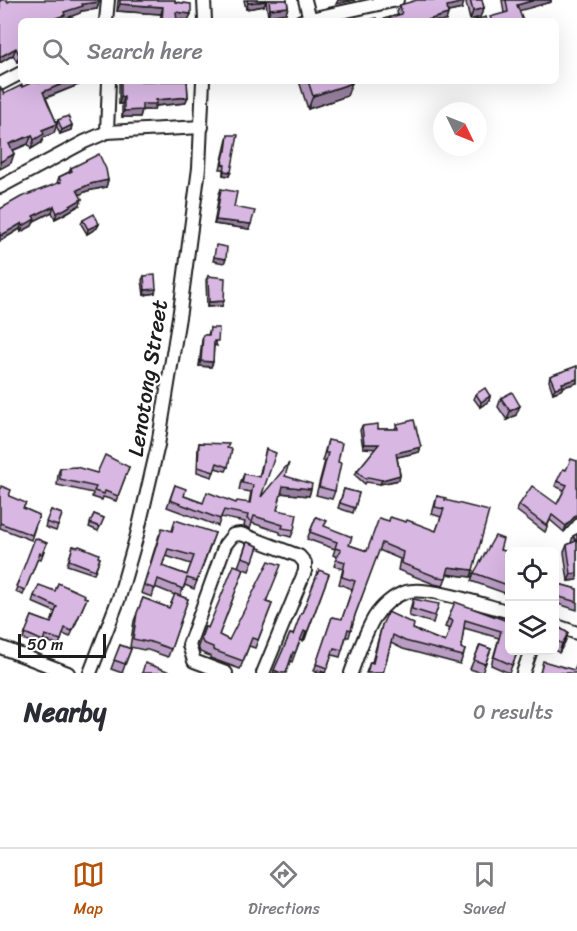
<!DOCTYPE html>
<style>
body{margin:0;font-family:Sriracha,sans-serif;background:#f7f7f7;color:#2b2b33}
.controls{position:absolute;right:18px;bottom:18px;display:grid;overflow:hidden;border-radius:9px;box-shadow:0 6px 24px #0002}
.controls button{width:54px;height:54px;display:grid;place-items:center;padding:0;border:0;border-bottom:2px solid #e1e1e2;background:#fff;color:#2b2b33;font:30px sans-serif}
.compass{position:absolute;left:433px;top:102px;width:54px;height:54px;border-radius:50%;background:#fff;box-shadow:0 6px 24px #0002;rotate:133deg}
.scale{position:absolute;left:18px;bottom:15px;width:88px;box-sizing:border-box;padding-left:6px;border:3px solid #1c1c1c;border-top:0;font-size:16px;line-height:21px;white-space:nowrap;color:#1c1c1c;-webkit-text-stroke:4px #fff;paint-order:stroke}
.list{margin:0;padding:0;list-style:none}
h2{display:flex;justify-content:space-between;align-items:center;height:78px;margin:0;padding:0 24px;font-size:26px}
h2 small{font-size:20px;font-weight:400;color:#7c7c81}
.icon{flex:none;width:33px;height:33px;fill:none;stroke:currentColor;stroke-width:2;stroke-linecap:round;stroke-linejoin:round}
.map{position:relative;flex:none;width:577px;height:673px;overflow:hidden}
.search{position:absolute;background:#fff;box-shadow:0 6px 24px #0002;left:18px;right:18px;top:18px;height:66px;display:flex;align-items:center;gap:15px;box-sizing:border-box;padding:0 21px;border-radius:9px;color:#7c7c81;font-size:22px}
.sheet{height:174px;background:#fff}
nav{display:flex;justify-content:space-around;align-items:center;box-sizing:border-box;height:84px;border-top:2px solid #e1e1e2;background:#fff;font-size:16px;color:#7c7c81}
nav a{display:grid;justify-items:center;gap:3px}
nav .on{color:#b45309}
.map>svg:first-child{display:block}
.lines{fill:none;stroke-linecap:round;stroke-linejoin:round}
.street-casing{stroke:#1c1c1c;stroke-width:16}
.street{stroke:#fff;stroke-width:12}
.wall{fill:#ba9dc3;stroke:#1c1c1c;stroke-width:1.5;fill-rule:evenodd}
.shaded-wall{fill:#97809f;stroke:#1c1c1c;stroke-width:1.5}
.building{fill:#d8b7e3;stroke:#1c1c1c;stroke-width:1.5;fill-rule:evenodd}
.labels{text-anchor:middle;stroke-width:4.5;stroke-linejoin:round;paint-order:stroke}
.street-label{font-size:22px;fill:#1c1c1c;stroke:#fff}
</style>
<div class="map">
<svg width="577" height="673" viewBox="0 0 577 673">
<rect width="100%" height="100%" fill="#fff"/>
<filter id="ink" filterUnits="userSpaceOnUse"><feTurbulence type="fractalNoise" baseFrequency=".0167" numOctaves="2"/><feDisplacementMap in="SourceGraphic" scale="12" xChannelSelector="R" yChannelSelector="G"/><feConvolveMatrix kernelMatrix="1 2 1 2 8 2 1 2 1" color-interpolation-filters="sRGB"/></filter>
<g filter="url(#ink)">
<g class="lines">
<g class="street-casing">
<g id="street">
<polyline points="204,0 205,21"/>
<polyline points="305,0 310,19"/>
<polyline points="106,21 108,0"/>
<polyline points="301,21 397,0"/>
<polyline points="0,84 21,73"/>
<polyline points="107,132 109,81"/>
<polyline points="0,187 84,142 107,132 202,127"/>
<polyline points="554,625 577,633"/>
<polyline points="0,647 68,673"/>
<polyline points="90,673 119,598 137,535 158,445 180,311 199,168 203,81"/>
<polyline points="226,673 194,661 189,645 225,545 233,535 241,534 299,556 305,563 305,571 263,673"/>
<path d="M351,673C358,654 364,635 374,618C381,607 393,596 406,592C427,585 486,606 510,612"/>
<polyline points="523,673 531,650"/>
</g>
</g>
<use href="#street" class="street"/>
</g>
<g class="wall">
<polygon points="0,0 8,2 99,2 97,9 81,11 80,13 64,19 63,21 21,21 21,60 17,62 13,55 0,63"/>
<polygon points="118,0 175,0 175,2 191,14 188,20 176,19 177,21 160,21 161,14 117,11"/>
<polygon points="244,0 287,0 288,7 286,13 268,16 266,1 264,6 246,9"/>
<polygon points="467,0 482,0 484,8 480,17 470,20 466,3"/>
<polygon points="502,0 551,0 551,2 519,10 504,13"/>
<polygon points="400,5 462,9 448,12 377,21 398,15 397,12"/>
<polygon points="88,81 46,98 57,124 58,120 72,125 71,130 60,134 56,125 54,133 44,137 41,143 31,149 28,144 12,151 11,163 4,94 22,87 39,83"/>
<polygon points="119,81 187,81 188,97 185,103 155,106 154,110 142,110 140,117 122,117 122,104 119,104"/>
<polygon points="299,81 351,81 347,96 308,109"/>
<polygon points="228,135 229,176 223,175 223,169 220,169"/>
<polygon points="71,168 108,180 106,187 87,191 80,194 80,205 63,215 55,219 52,212 34,221 32,226 21,232 20,229 0,241 57,183 59,177 69,172"/>
<polygon points="221,189 234,207 249,229 214,224 219,194"/>
<polygon points="83,220 99,224 97,228 87,234 81,224"/>
<polygon points="144,276 155,293 144,295 142,280"/>
<polygon points="208,276 222,306 207,307 206,280"/>
<polygon points="210,328 217,346 214,345 213,362 211,367 199,366 202,340 203,335 208,335"/>
<polygon points="577,366 577,383 563,387 561,390 553,393 549,381 550,376"/>
<polygon points="476,394 490,396 489,401 480,407 474,399"/>
<polygon points="501,398 516,415 507,420 498,407"/>
<polygon points="397,424 421,447 419,452 397,457 400,475 399,480 380,484 366,482 365,484 355,475 357,471 376,448 363,448 360,430 362,426 378,429 395,429"/>
<polygon points="328,440 335,491 332,499 316,495 325,461 322,461"/>
<polygon points="199,443 227,448 228,467 226,471 215,468 212,477 197,472 198,448"/>
<polygon points="266,449 261,497 285,476 311,489 309,496 281,493 277,510 294,530 291,537 280,534 280,532 252,523 250,529 244,526 245,522 221,517 218,526 167,507 175,485 184,496 203,503 249,503 251,492 239,490 241,481 244,474 259,477"/>
<polygon points="577,461 577,517 564,532 550,520 545,532 517,511 519,505 557,504 564,490 555,486 557,481 566,470"/>
<polygon points="129,467 116,501 103,497 102,500 92,497 93,493 57,485 58,474 60,468 97,473"/>
<polygon points="344,489 359,493 353,513 338,508"/>
<polygon points="0,490 23,508 39,515 31,540 0,528"/>
<polygon points="437,496 445,500 473,570 471,577 447,574 443,586 434,584 398,570 400,559 379,550 355,615 349,637 346,637 340,657 332,655 325,673 314,671 332,617 342,619 352,589 339,584 343,569 334,566 337,557 333,555 335,549 307,539 316,517 324,526 349,545 367,551 388,521 436,531 441,517 432,514"/>
<polygon points="51,510 62,514 56,531 45,527"/>
<polygon points="94,514 104,518 98,531 89,527"/>
<path d="M171,531L215,533L194,589L185,585L180,596L188,599L168,657L145,649L144,650L130,647L134,621L143,598L169,608L175,595L155,587L152,597L141,593L159,535ZM166,556L191,564L187,575L162,566Z"/>
<polygon points="577,534 577,580 568,581 564,552 567,545 571,543 573,536"/>
<polygon points="247,542 258,546 249,571 244,569 219,635 229,640 267,602 272,604 255,648 249,646 240,669 210,658 210,656 200,652 198,646 205,627 208,628 238,567"/>
<polygon points="47,543 41,559 38,558 23,595 16,592 18,587 16,586 18,582"/>
<polygon points="73,546 100,558 94,574 67,565"/>
<polygon points="500,550 510,552 510,595 471,581 474,573"/>
<polygon points="319,570 305,639 303,641 300,640 292,662 290,661 286,673 273,673 290,634 293,635 302,613"/>
<polygon points="559,584 577,589 577,610 555,603 555,598"/>
<polygon points="55,591 87,598 70,637 63,634 59,645 43,640 41,646 23,639 32,616 51,623 55,612 32,602 34,596"/>
<polygon points="413,599 435,616 433,623 409,616 411,606"/>
<polygon points="448,619 510,622 510,651 518,651 509,673 491,665 499,638 464,628 461,648 465,650 460,664 403,649 391,643 383,673 366,673 370,662 372,662 382,625 413,629 445,642 450,629 445,627"/>
<polygon points="555,625 568,633 565,642 559,653 555,650"/>
<polygon points="120,645 131,649 122,673 111,669"/>
<polygon points="480,645 491,649 482,673 470,669"/>
</g>
<g class="shaded-wall">
<polygon points="338,0 355,0 336,4"/>
<polygon points="535,0 551,0 551,2 515,12 517,5"/>
<polygon points="266,1 264,6 246,9 248,3"/>
<polygon points="99,2 97,9 81,11 80,13 64,19 63,21 55,21 56,18 64,12 82,4"/>
<polygon points="464,2 462,9 444,13 447,6"/>
<polygon points="120,4 163,7 161,14 117,11"/>
<polygon points="288,7 286,13 268,16 270,9"/>
<polygon points="484,8 480,17 470,20 473,11"/>
<polygon points="176,12 191,14 188,20 173,19"/>
<polygon points="448,14 446,21 424,21"/>
<polygon points="16,48 13,55 0,63 0,57"/>
<polygon points="21,54 21,60 17,62 19,55"/>
<polygon points="69,81 88,81 40,100 43,92"/>
<polygon points="352,83 347,96 308,109 313,96"/>
<polygon points="121,97 124,97 122,104 119,104"/>
<polygon points="188,97 185,103 155,106 154,110 142,110 140,117 122,117 124,111 142,104 156,100"/>
<polygon points="57,124 54,133 44,137 41,143 31,149 34,140 42,130"/>
<polygon points="72,125 71,130 60,134 62,130"/>
<polygon points="32,135 28,144 6,153 9,144"/>
<polygon points="14,154 11,163 0,169 0,162"/>
<polygon points="224,171 231,172 229,176 223,175"/>
<polygon points="108,180 106,187 87,191 75,197 77,190 90,184"/>
<polygon points="82,199 80,205 55,219 57,213"/>
<polygon points="54,206 52,212 34,221 32,226 21,232 23,226 33,216"/>
<polygon points="216,220 251,224 249,229 214,224"/>
<polygon points="22,223 20,229 0,241 0,236"/>
<polygon points="99,224 97,228 87,234 88,229"/>
<polygon points="214,257 226,259 224,263 213,261"/>
<polygon points="156,289 155,293 144,295 145,290"/>
<polygon points="224,301 222,306 207,307 209,302"/>
<polygon points="201,361 213,362 211,367 199,366"/>
<polygon points="577,379 577,383 563,387 561,390 553,393 555,388 562,383"/>
<polygon points="490,396 489,401 480,407 481,402"/>
<polygon points="520,406 516,415 507,420 510,411"/>
<polygon points="364,444 379,444 378,449 363,448"/>
<polygon points="421,447 419,452 394,458 396,453"/>
<polygon points="400,475 399,480 380,484 382,480"/>
<polygon points="283,486 311,489 309,496 280,493"/>
<polygon points="577,514 577,517 564,532 566,526"/>
<polygon points="449,567 473,570 471,577 446,574"/>
<polygon points="577,573 577,580 568,581 571,574"/>
<polygon points="329,574 305,639 303,641 306,632"/>
<polygon points="568,633 565,642 559,653 562,644"/>
</g>
<g class="building">
<polygon points="0,0 7,0 8,2 12,0 99,0 99,2 82,4 83,6 64,12 65,15 56,18 58,21 21,21 21,54 19,55 16,48 0,57"/>
<polygon points="120,0 175,0 175,2 191,4 191,14 176,12 177,21 162,21 163,7 120,4"/>
<polygon points="247,0 266,0 266,1 248,3"/>
<polygon points="269,0 287,0 288,7 270,9"/>
<polygon points="417,0 464,0 464,2 447,6 448,14 424,21 367,21 376,18 377,21 402,14 400,5"/>
<polygon points="470,0 482,0 484,8 473,11"/>
<polygon points="506,0 535,0 517,5 523,21 492,21 490,17 508,12"/>
<polygon points="486,17 487,21 475,21 475,20"/>
<polygon points="35,81 38,81 39,83 43,81 69,81 43,92 57,124 42,130 44,134 34,140 32,135 9,144 14,154 0,162 0,86 4,94 22,85 22,87"/>
<polygon points="121,81 187,81 188,97 156,100 156,104 142,104 142,110 124,111 124,97 121,97"/>
<polygon points="308,81 351,81 352,83 313,96"/>
<polygon points="68,116 72,125 62,130 58,120"/>
<polygon points="228,135 238,135 231,172 224,171 225,165 222,164 225,151 226,151"/>
<polygon points="99,154 106,169 108,180 90,184 77,190 82,199 65,209 57,213 54,206 33,216 35,219 23,226 22,223 0,236 0,209 21,197 61,182 59,177 72,171 71,168"/>
<polygon points="221,189 237,192 234,207 255,211 251,224 216,220"/>
<polygon points="94,214 99,224 88,229 83,220"/>
<polygon points="216,245 227,247 226,259 214,257"/>
<polygon points="155,275 156,289 145,290 144,276"/>
<polygon points="208,276 225,278 224,301 209,302"/>
<polygon points="210,328 219,328 218,341 214,341 213,362 201,361 203,335 209,335"/>
<polygon points="577,366 577,379 562,383 563,386 555,388 550,376"/>
<polygon points="485,388 490,396 481,402 476,394"/>
<polygon points="512,392 520,406 510,411 501,398"/>
<polygon points="414,420 421,447 396,453 400,475 382,480 368,477 366,479 357,471 379,444 364,444 362,426 378,424 378,429 398,429 397,424"/>
<polygon points="328,440 342,443 338,462 341,463 335,491 319,487 328,453 325,453"/>
<polygon points="199,443 229,444 227,448 232,449 228,467 217,463 214,472 198,467"/>
<polygon points="266,449 276,453 261,497 289,463 285,476 312,484 311,489 283,486 277,510 297,514 294,530 282,528 283,525 254,516 252,522 247,519 248,515 224,510 220,519 170,500 175,485 186,489 184,496 203,503 207,492 236,503 237,501 250,503 253,485 242,483 244,474 260,477"/>
<polygon points="105,455 129,467 118,496 105,491 104,494 94,491 96,487 60,479 60,468 76,467 97,473"/>
<polygon points="571,459 577,461 577,514 566,526 552,515 547,526 519,505 532,486 557,504 567,485 557,481 563,469 566,470"/>
<polygon points="1,486 11,490 9,496 26,503 23,508 39,515 32,535 0,523 0,490"/>
<polygon points="344,489 359,493 355,508 340,503"/>
<polygon points="437,496 446,498 445,500 489,511 473,570 449,567 446,578 437,577 401,563 403,552 382,543 355,615 351,630 348,629 342,650 334,648 327,668 316,664 332,617 342,619 355,581 342,577 345,562 336,559 341,550 335,548 337,542 310,532 316,517 327,521 324,526 352,537 349,545 367,551 379,518 389,521 390,517 406,522 407,520 436,531 444,509 435,507"/>
<polygon points="51,510 62,514 58,526 46,522"/>
<polygon points="94,514 104,518 100,527 90,523"/>
<path d="M175,520L215,533L197,581L187,578L183,589L158,579L155,589L144,585L162,528L172,531ZM168,549L194,556L187,575L162,566Z"/>
<polygon points="577,534 577,573 571,574 567,545 576,541 573,536"/>
<polygon points="495,536 503,539 500,550 510,552 510,586 474,573"/>
<polygon points="35,538 47,543 42,554 40,553 25,590 17,587 19,582 18,582"/>
<polygon points="247,542 258,546 253,561 242,557"/>
<polygon points="73,546 78,547 79,546 99,554 98,557 100,558 95,570 69,560"/>
<polygon points="269,561 281,565 266,602 272,604 258,640 252,638 243,661 213,650 213,647 203,643 201,638 205,627 208,628 234,565 244,569 219,635 229,640"/>
<polygon points="319,570 329,574 308,630 306,632 304,631 295,653 293,652 286,673 281,673 274,670 290,634 293,635 301,613 302,613"/>
<polygon points="58,583 85,595 84,597 87,598 72,631 65,628 61,640 45,635 43,641 25,633 32,616 51,623 57,607 34,596 39,585 55,591"/>
<polygon points="559,584 577,589 577,602 556,596"/>
<polygon points="175,594 188,599 171,649 148,641 147,642 133,639 137,613 143,598 169,608"/>
<polygon points="413,599 439,604 435,616 412,609"/>
<polygon points="455,602 510,622 510,651 518,651 512,665 494,657 501,631 465,620 461,648 465,650 463,656 405,641 393,635 383,673 367,673 370,662 373,663 382,625 388,612 414,624 413,629 445,642 453,621 448,619"/>
<polygon points="555,625 568,633 562,644 555,639"/>
<polygon points="120,645 131,649 125,664 114,660"/>
<polygon points="480,645 491,649 485,664 474,660"/>
<polygon points="543,661 574,670 577,663 577,673 540,673"/>
<polygon points="145,663 173,673 142,673"/>
<polygon points="318,670 326,673 316,673"/>
</g>
</g>
<g class="labels">
<g class="street-label">
<text transform="translate(147 378) rotate(-81)" y="8">Lenotong Street</text>
</g>
</g>
</svg>
<div class="controls">
<button><svg class="icon" aria-label="locate" viewBox="0 0 24 24"><circle cx="12" cy="12" r="6"/><path d="M12 2v4M12 18v4M2 12h4M18 12h4"/></svg></button>
<button><svg class="icon" aria-label="layers" viewBox="0 0 24 24"><path d="M12 4l9 5-9 5-9-5zM3 14l9 5 9-5"/></svg></button>
</div>
<svg class="compass" viewBox="-18 -18 36 36"><path d="M0-13l5 13h-10z" fill="#e53935"/><path d="M0 13l5-13h-10z" fill="#7c7c81"/></svg>
<div class="scale">50 m</div>
<div class="search"><svg class="icon" aria-label="search" viewBox="0 0 24 24"><circle cx="10" cy="10" r="6"/><path d="M15 15l6 6"/></svg>Search here</div>
</div>
<section class="sheet">
<h2>Nearby<small>0 results</small></h2>
<ul class="list">
</ul>
</section>
<nav>
<a class="on"><svg class="icon" aria-label="map" viewBox="0 0 24 24"><path d="M3 6l6-2 6 2 6-2v14l-6 2-6-2-6 2zM9 4v14M15 6v14"/></svg>Map</a>
<a><svg class="icon" aria-label="directions" viewBox="0 0 24 24"><path d="M12 3l9 9-9 9-9-9zM9 14v-3h6M13 9l2 2-2 2"/></svg>Directions</a>
<a><svg class="icon" aria-label="saved" viewBox="0 0 24 24"><path d="M7 4h10v16l-5-4-5 4z"/></svg>Saved</a>
</nav>
